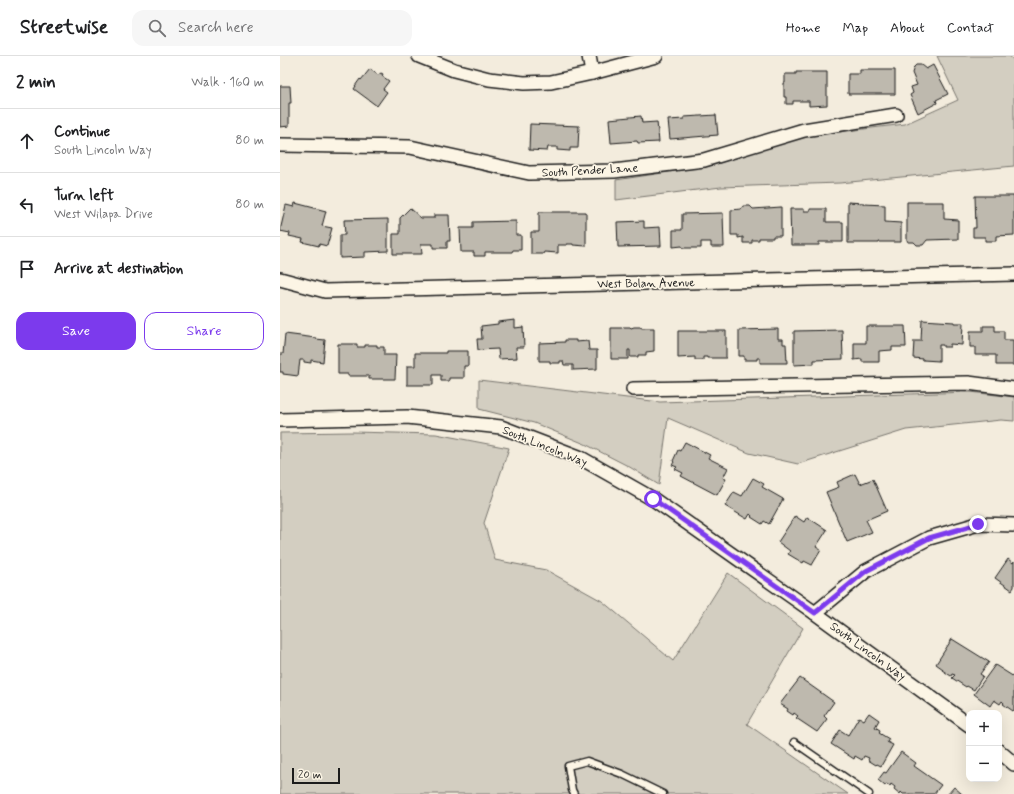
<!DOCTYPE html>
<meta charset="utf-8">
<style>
body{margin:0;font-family:Mynerve,sans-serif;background:#f6f6f6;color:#202124}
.controls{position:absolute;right:12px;bottom:12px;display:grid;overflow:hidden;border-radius:8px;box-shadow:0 4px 16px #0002}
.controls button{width:36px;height:36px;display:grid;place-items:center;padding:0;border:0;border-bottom:1px solid #e0e0e0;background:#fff;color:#202124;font:20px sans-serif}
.scale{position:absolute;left:12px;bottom:10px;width:48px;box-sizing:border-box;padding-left:4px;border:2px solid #1c1c1c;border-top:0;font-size:11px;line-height:14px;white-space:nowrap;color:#1c1c1c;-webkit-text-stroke:3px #fcf5e5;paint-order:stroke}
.stop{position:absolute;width:12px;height:12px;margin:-9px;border:3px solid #7c3aed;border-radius:50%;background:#fff}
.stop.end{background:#7c3aed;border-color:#fff;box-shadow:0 1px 4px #0008}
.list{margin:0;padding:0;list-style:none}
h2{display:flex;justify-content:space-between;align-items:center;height:52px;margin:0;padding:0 16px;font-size:17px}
h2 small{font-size:13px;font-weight:400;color:#757577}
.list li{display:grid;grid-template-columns:26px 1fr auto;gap:12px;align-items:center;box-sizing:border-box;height:64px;padding:0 16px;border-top:1px solid #e0e0e0}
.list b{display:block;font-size:15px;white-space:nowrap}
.list p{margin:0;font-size:13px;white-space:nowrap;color:#757577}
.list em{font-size:13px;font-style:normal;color:#757577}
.actions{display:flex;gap:8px;padding:12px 16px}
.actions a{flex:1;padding:9px 0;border:1px solid #7c3aed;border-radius:12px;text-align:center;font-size:14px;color:#7c3aed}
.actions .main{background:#7c3aed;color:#fff}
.icon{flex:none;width:22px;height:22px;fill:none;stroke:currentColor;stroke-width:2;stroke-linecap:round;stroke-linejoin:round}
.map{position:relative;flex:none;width:734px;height:738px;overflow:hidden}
header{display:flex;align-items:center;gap:24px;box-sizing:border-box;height:56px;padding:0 20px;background:#fff;border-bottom:1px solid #e0e0e0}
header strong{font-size:19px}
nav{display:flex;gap:22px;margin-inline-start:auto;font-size:14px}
.search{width:280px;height:36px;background:#f6f6f6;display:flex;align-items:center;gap:10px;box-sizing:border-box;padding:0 14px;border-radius:12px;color:#757577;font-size:15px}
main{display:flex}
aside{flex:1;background:#fff}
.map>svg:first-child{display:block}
.green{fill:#d3cec1;stroke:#78756e}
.building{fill:#beb9ae;stroke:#1c1c1c}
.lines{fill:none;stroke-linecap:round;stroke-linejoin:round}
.lane-casing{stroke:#1c1c1c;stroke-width:9}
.street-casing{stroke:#1c1c1c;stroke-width:16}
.lane{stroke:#fcf5e5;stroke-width:6}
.street{stroke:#fcf5e5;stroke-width:13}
.route{stroke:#7c3aed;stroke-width:5}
.labels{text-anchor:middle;stroke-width:3.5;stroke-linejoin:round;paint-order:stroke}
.street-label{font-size:12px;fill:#1c1c1c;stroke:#fcf5e5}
</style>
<header>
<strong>Streetwise</strong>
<div class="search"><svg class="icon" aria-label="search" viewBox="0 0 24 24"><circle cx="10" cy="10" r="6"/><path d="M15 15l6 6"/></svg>Search here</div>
<nav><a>Home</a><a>Map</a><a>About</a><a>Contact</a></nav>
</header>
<main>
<aside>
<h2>2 min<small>Walk · 160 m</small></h2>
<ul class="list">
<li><svg class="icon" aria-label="ahead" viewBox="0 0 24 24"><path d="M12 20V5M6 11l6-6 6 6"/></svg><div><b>Continue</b><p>South Lincoln Way</p></div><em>80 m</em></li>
<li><svg class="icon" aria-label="left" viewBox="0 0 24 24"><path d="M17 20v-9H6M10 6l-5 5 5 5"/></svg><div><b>Turn left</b><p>West Wilapa Drive</p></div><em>80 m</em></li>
<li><svg class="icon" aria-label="arrive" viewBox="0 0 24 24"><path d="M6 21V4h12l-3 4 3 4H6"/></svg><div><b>Arrive at destination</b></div></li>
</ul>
<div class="actions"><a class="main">Save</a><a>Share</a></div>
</aside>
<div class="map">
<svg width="734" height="738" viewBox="0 0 734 738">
<rect width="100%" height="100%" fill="#f3ecdd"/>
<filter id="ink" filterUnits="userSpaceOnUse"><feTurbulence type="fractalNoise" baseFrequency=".025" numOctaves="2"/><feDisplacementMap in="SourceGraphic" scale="8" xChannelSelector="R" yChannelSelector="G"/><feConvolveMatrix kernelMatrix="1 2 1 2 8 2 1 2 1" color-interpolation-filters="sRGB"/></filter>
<g filter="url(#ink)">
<g class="green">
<polygon points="657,0 729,0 734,4 734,110 560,127 441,131 336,144 336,124 429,110 526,80 625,68 678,44"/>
<polygon points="199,324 380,346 690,336 734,341 734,365 721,364 626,374 518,408 469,397 388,362 379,429 348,410 305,388 254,367 199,353"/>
<polygon points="73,376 156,378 229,392 204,467 215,504 266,514 322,545 393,605 448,517 523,572 467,668 568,738 0,738 0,377"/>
</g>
<g class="building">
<polygon points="636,9 641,9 646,13 653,9 668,38 656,44 657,47 638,57 630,39 633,37 631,31 637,29 632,17 634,11"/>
<polygon points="90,13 98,19 101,17 103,18 102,20 109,25 103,33 107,36 97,50 74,33 76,30 75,30 80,23 81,24"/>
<polygon points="580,14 615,14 615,38 568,38 568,18 580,18"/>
<polygon points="516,16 547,16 547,49 529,50 529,45 513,45 513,48 506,48 506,41 504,41 504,27 505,27 505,18 516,18"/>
<polygon points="0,30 10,30 11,47 9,47 9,70 0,71"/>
<polygon points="436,59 438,79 390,83 388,64 404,63 404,61"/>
<polygon points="361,60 362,67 377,66 379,86 358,87 357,85 331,87 329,63"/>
<polygon points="250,68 299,70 298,92 290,92 290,95 277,94 277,91 268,91 267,95 249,94"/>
<polygon points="695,140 734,140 734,179 716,180 716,185 705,185 705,181 693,181 693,172 696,172"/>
<polygon points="568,146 584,147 584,148 605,149 605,166 621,167 621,186 599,186 599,187 568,187"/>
<polygon points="627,146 664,146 664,163 678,164 678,183 647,184 643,189 637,189 634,186 628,186 627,184"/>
<polygon points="15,147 46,155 42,170 52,172 47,190 39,188 39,190 22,186 23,183 9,180 10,177 0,175 6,149 14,151"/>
<polygon points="463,150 470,150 473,153 501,151 501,180 493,180 493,182 479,182 479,184 472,184 472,187 463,187 463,181 458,182 458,179 451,179 451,154 461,153"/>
<polygon points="130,152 141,162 154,162 154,159 169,159 170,185 167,185 167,192 153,192 153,188 141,188 142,198 113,198 113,178 120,178 120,162"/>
<polygon points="510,153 524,153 524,155 530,155 530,153 546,153 546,166 563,166 563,186 539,186 539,189 511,189"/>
<polygon points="259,156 306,156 306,190 293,189 293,188 287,188 287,189 278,189 278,197 264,196 263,198 251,198 251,176 259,176"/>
<polygon points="443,157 444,191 431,191 431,186 421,186 421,192 403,192 402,190 393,191 393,174 402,174 402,158"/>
<polygon points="108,163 108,195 85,196 85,201 60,202 60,179 65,179 64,164"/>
<polygon points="236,165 236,179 241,179 241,194 233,194 232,196 205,196 205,200 194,200 194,196 181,196 180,172 193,172 193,166"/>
<polygon points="364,165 364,172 380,171 381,190 338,191 337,166"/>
<polygon points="235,264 235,272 243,271 244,291 236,291 237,302 219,303 218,293 198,294 197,283 202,283 201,270 218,268 218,266"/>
<polygon points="642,264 674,266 674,267 683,267 682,289 670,288 670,291 663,291 663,289 659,289 659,305 643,304 643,303 633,302 634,285 641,285"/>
<polygon points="586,270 625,270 626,291 612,291 612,294 599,295 599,306 582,306 582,303 574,304 574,287 586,287"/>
<polygon points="703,270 715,270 715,275 724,275 724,284 733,284 733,309 716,309 716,299 695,299 695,291 690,291 690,275 703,275"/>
<polygon points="343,271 350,271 351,272 354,271 360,271 362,272 374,272 374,295 366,296 366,299 358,299 358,301 350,301 350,294 348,294 348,303 331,303 331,272 342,272"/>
<polygon points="498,273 498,283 503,283 503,288 506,288 507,307 480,307 480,302 477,302 477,304 464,304 464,300 459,300 459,274"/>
<polygon points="562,274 563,303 534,304 534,308 514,309 514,275"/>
<polygon points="398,275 446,275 446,302 427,302 427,301 423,301 423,304 415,304 415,301 398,302"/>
<polygon points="5,278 36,282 36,283 45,284 43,306 31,304 31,307 24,306 24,304 20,304 18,320 3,318 3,316 0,316 0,298 3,298"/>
<polygon points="285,284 296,284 296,286 308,285 309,294 317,294 317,313 293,314 293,309 284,309 283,305 280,305 280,307 270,307 270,305 259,305 259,287 285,286"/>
<polygon points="58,288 77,288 77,291 85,291 85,289 97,289 97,291 104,291 104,299 116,299 115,323 89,323 89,320 68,320 68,318 58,318"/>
<polygon points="166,295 188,295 188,310 184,310 184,322 169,322 169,325 161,325 161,319 153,319 153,329 127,329 127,310 135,310 135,297 166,297"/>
<polygon points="405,386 430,399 428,402 448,412 443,422 446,423 437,439 401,420 403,417 395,413 397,411 392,409 394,406 393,405 398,394 400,395"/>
<polygon points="575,418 580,428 593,423 607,455 586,464 592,476 567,486 546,436 559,431 557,426"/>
<polygon points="473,422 484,428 482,431 503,443 489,468 484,465 482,468 471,461 472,460 470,458 467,463 445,450 454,436 462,440"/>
<polygon points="515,460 524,466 527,461 547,474 536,491 541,494 532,509 524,505 523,507 508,498 510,495 498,486"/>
<polygon points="728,503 733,507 734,505 734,531 732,534 715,522"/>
<polygon points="672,583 709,606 700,618 703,620 694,634 687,630 686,631 672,622 675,619 672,618 671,620 662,614 663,613 656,608"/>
<polygon points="715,609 734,621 734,654 733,655 723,648 724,647 722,645 720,648 714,644 710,650 694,638"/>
<polygon points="520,622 554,646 544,660 547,663 537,676 516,662 518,660 514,657 513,659 507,655 508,653 500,648"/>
<polygon points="589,657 599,664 595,671 600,674 599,677 609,683 607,686 613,689 601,710 597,708 596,709 588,704 589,702 584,700 582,704 575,700 574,703 551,688 560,674 568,679 579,661 584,664"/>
<polygon points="621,696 636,707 634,710 661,729 654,738 623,738 621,736 620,738 614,733 615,731 611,728 610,730 606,728 605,730 598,724 604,716 606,717"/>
<polygon points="674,731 682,738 668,738"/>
</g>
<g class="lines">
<g class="lane-casing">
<g id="lane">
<polyline points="514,686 589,738"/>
<polyline points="294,738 292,734 288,710 307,705 342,718 383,738"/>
</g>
</g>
<g class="street-casing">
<g id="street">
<polyline points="139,0 174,14 209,23 244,27 271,26 312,17 376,0"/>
<polyline points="309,0 312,17"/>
<polyline points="0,89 130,91 249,117 334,115 424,104 524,74 616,59"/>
<polyline points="0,223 45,235 734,218"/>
<polyline points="353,333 688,327 734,333"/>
<polyline points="0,364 127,361 221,371 299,401 373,443 535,557 689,669"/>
<polyline points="535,557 586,515 649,482 698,468 734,469"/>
<polyline points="719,695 734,708"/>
</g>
</g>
<use href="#lane" class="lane"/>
<use href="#street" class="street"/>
</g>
</g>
<g class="lines" filter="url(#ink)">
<polyline class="route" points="373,443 535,557 586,515 649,482 698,468"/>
</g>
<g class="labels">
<g class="street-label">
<text transform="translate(310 114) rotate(-3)" y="4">South Pender Lane</text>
<text transform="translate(366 227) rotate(-1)" y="4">West Bolan Avenue</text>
<text transform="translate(265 390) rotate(22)" y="4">South Lincoln Way</text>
<text transform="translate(588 595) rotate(36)" y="4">South Lincoln Way</text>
</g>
</g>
</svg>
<div class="controls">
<button>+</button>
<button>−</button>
</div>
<div class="scale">20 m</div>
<div class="stop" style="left:373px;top:443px"></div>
<div class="stop end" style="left:698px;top:468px"></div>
</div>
</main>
